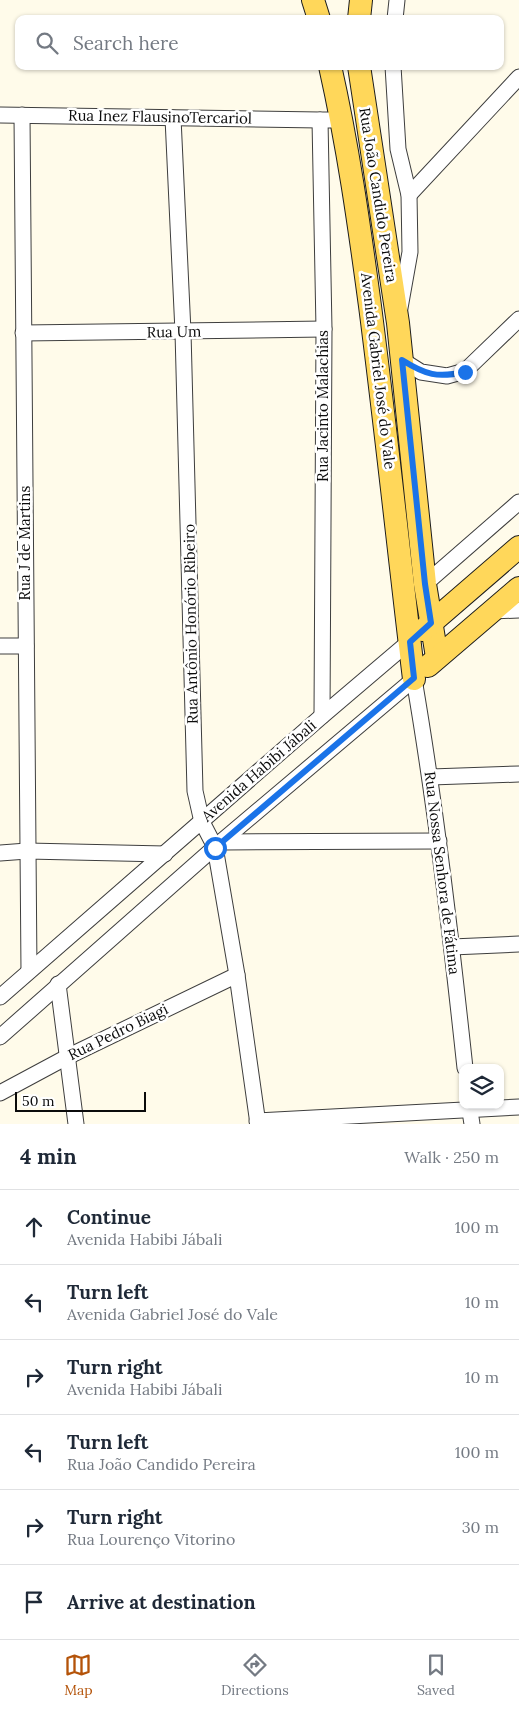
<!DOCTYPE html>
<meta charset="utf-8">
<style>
body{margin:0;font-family:Lora,serif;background:#f6f6f7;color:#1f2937}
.controls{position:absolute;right:15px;bottom:15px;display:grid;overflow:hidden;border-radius:10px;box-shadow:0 1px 4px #0004}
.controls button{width:45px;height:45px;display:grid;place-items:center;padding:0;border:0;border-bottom:1px solid #e0e1e3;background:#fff;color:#1f2937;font:25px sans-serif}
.scale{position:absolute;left:15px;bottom:12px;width:131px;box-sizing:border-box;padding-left:5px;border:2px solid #0b0b0b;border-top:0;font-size:14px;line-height:18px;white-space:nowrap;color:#0b0b0b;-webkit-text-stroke:4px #fff;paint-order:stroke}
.stop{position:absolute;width:15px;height:15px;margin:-11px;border:4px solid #1a73e8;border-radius:50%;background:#fff}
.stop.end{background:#1a73e8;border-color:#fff;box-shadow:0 1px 5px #0008}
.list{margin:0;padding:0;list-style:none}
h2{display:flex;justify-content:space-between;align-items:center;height:65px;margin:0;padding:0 20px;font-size:21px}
h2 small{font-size:16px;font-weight:400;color:#747a83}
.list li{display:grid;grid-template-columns:32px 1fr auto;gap:15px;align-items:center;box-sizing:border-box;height:75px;padding:0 20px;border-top:1px solid #e0e1e3}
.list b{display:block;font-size:19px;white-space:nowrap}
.list p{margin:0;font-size:16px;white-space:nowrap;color:#747a83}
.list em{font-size:16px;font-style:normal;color:#747a83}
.icon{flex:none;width:28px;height:28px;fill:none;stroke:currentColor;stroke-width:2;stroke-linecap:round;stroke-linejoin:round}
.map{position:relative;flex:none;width:519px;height:1124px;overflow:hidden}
.search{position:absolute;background:#fff;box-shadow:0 1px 4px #0004;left:15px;right:15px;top:15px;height:55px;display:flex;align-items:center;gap:12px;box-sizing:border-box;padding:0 18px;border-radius:10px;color:#747a83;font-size:19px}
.sheet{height:515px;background:#fff}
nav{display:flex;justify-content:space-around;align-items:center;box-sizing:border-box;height:70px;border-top:1px solid #e0e1e3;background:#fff;font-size:14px;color:#747a83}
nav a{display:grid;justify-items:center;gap:2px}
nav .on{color:#b45309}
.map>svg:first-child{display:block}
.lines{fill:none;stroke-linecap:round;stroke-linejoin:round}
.minor-casing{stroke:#3e3e3e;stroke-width:17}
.primary-casing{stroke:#1c1c1c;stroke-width:24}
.minor{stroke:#fff;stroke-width:15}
.primary{stroke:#ffd75a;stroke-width:22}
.route{stroke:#1a73e8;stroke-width:6}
.labels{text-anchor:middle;stroke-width:5;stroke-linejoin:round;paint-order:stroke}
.street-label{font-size:15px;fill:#0b0b0b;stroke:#fff}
</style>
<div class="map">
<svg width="519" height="1124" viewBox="0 0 519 1124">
<rect width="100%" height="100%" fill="#fffbea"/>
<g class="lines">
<g class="minor-casing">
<g id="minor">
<polyline points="395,19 397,0"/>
<polyline points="393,66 398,149 409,195 410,252 400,308"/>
<polyline points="0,115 320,120"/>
<polyline points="22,115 29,971"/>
<polyline points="173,118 183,332 195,791 202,822 215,847 237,975 258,1124"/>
<polyline points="409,195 519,77"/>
<polyline points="23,333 324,329"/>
<polyline points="402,360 421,372 447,376 465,371 519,319"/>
<polyline points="425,584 519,502"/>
<polyline points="492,611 519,610"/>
<polyline points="0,646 26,646"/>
<path d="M414,679C436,808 451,938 465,1068"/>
<polyline points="322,716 324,329 320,120 342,120"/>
<polyline points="431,777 519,774"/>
<polyline points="223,842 439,841"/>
<polyline points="0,853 27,851 165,854"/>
<polyline points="452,947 519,944"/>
<polyline points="58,984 76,1124"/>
<polyline points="0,997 322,716 409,642"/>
<polyline points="0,1037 215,847 414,679"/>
<polyline points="0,1093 67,1057 237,975"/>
<polyline points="469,1105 472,1124"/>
<polyline points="257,1121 519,1107"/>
</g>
</g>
<g class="primary-casing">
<g id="primary">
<polyline points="313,0 319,19"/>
<polyline points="359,19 361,0"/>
<path d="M330,66C348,146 359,224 370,306C386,430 399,554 414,679"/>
<polyline points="359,66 398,323 425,584 437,657"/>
<polyline points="423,630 519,547"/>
<polyline points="428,666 519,588"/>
</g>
</g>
<use href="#minor" class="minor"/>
<use href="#primary" class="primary"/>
</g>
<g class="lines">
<path class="route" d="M215,848L414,678L410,642L431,623L425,584L402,360C426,375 437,378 465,372"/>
</g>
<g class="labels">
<g class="street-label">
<text transform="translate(160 117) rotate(1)" y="5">Rua Inez FlausinoTercariol</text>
<text transform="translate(378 195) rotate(81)" y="5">Rua João Candido Pereira</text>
<text transform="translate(174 332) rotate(-1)" y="5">Rua Um</text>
<text transform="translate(378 371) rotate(83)" y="5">Avenida Gabriel José do Vale</text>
<text transform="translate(323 406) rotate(-90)" y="5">Rua Jacinto Malachias</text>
<text transform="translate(25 543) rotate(-90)" y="5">Rua J de Martins</text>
<text transform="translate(191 624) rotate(-91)" y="5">Rua Antônio Honório Ribeiro</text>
<text transform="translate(259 771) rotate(-41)" y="5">Avenida Habibi Jábali</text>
<text transform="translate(442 873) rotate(83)" y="5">Rua Nossa Senhora de Fátima</text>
<text transform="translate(118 1032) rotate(-26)" y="5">Rua Pedro Biagi</text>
</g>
</g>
</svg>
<div class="controls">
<button><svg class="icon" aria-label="layers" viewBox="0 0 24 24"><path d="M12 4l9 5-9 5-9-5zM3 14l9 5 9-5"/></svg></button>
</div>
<div class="scale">50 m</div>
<div class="stop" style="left:215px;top:848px"></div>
<div class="stop end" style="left:465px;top:372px"></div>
<div class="search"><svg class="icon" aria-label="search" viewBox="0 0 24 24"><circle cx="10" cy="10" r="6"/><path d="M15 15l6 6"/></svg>Search here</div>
</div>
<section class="sheet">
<h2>4 min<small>Walk · 250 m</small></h2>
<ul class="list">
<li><svg class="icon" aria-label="ahead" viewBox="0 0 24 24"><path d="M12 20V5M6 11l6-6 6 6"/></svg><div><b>Continue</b><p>Avenida Habibi Jábali</p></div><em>100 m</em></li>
<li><svg class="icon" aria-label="left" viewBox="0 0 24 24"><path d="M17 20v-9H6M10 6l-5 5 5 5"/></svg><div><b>Turn left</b><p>Avenida Gabriel José do Vale</p></div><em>10 m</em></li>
<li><svg class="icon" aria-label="right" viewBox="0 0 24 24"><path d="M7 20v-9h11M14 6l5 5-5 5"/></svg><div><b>Turn right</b><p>Avenida Habibi Jábali</p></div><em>10 m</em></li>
<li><svg class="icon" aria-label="left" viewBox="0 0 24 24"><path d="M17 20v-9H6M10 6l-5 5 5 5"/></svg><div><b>Turn left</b><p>Rua João Candido Pereira</p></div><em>100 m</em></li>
<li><svg class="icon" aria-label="right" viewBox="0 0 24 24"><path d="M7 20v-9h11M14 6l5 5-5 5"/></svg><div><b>Turn right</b><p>Rua Lourenço Vitorino</p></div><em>30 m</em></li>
<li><svg class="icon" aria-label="arrive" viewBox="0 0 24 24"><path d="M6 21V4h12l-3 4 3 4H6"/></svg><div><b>Arrive at destination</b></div></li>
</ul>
</section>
<nav>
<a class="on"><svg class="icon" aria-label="map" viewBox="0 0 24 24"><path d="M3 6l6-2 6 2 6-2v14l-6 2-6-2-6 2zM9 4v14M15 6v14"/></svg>Map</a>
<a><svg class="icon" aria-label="directions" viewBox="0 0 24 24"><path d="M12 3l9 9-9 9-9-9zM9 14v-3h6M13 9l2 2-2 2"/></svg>Directions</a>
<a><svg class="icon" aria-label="saved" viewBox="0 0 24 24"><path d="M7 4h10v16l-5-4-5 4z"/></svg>Saved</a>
</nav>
